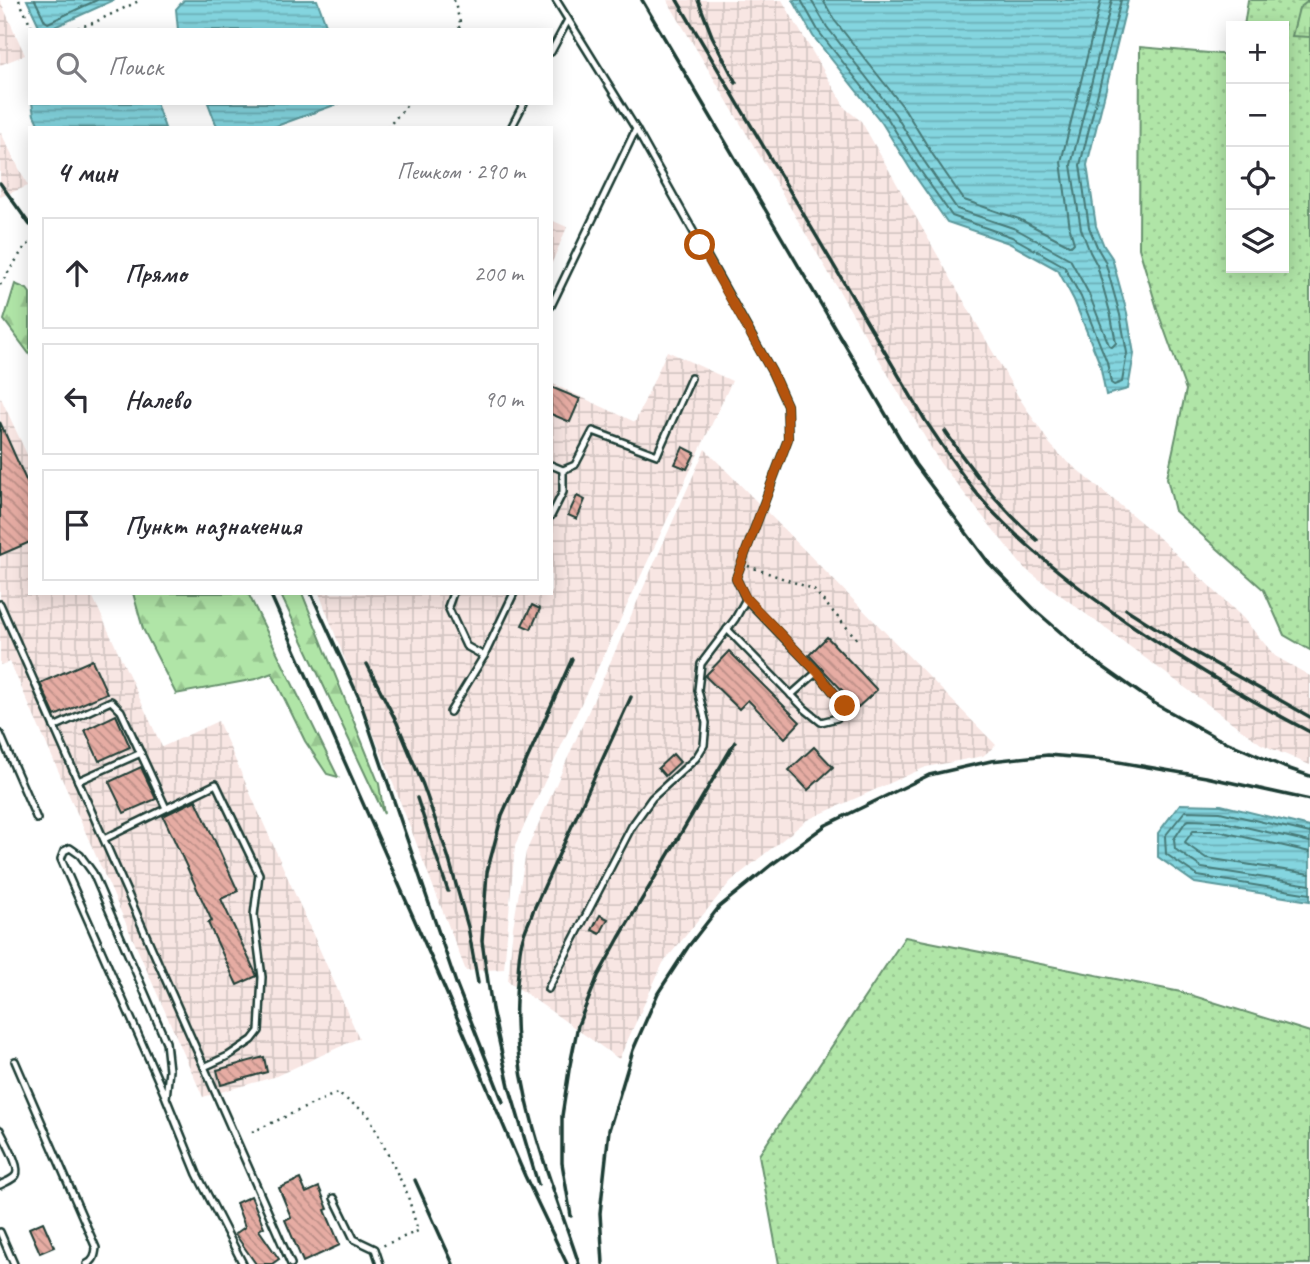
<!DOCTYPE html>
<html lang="ru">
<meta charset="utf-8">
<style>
body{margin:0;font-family:Caveat,sans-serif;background:#f2f2f3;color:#2b2b33}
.controls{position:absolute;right:21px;top:21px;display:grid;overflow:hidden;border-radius:0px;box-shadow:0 4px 18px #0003}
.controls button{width:63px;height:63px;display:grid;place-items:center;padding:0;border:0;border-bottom:2px solid #e1e1e2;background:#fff;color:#2b2b33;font:35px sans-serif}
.stop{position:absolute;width:21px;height:21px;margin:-16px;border:5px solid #b45309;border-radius:50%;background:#fff}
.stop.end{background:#b45309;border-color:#fff;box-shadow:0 2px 7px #0008}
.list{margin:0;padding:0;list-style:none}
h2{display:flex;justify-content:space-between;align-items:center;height:91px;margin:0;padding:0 28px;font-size:30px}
h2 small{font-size:23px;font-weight:400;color:#7c7c81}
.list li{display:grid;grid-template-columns:46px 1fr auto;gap:21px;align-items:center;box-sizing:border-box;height:112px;margin:0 14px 14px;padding:0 14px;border:2px solid #e1e1e2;border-radius:0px}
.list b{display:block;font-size:26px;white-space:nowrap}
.list em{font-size:23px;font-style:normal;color:#7c7c81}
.icon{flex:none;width:38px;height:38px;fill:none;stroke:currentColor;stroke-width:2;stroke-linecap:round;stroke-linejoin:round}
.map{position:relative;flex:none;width:1310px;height:1264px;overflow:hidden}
.search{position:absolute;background:#fff;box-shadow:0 4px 18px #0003;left:28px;top:28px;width:525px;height:77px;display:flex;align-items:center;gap:18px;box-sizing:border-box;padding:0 24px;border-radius:0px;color:#7c7c81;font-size:26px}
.panel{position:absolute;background:#fff;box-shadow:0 4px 18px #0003;left:28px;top:126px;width:525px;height:469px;border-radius:0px}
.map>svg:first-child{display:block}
.industrial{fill:url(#industrial-grid)}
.grass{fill:url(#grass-dots);stroke:#68916e;stroke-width:2}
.forest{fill:url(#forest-firs);stroke:#68916e;stroke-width:2}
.wetland{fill:url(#wetland-marsh);stroke:#68916e;stroke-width:2}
.water{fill:url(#water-rules);stroke:#5c989b;stroke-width:2}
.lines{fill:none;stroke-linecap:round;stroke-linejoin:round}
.shore{stroke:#477a78;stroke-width:2}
.building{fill:url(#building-back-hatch);stroke:#1f3d34;stroke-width:2}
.service-casing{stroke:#1f3d34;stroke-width:10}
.path{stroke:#1f3d34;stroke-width:2.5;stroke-dasharray:2 5;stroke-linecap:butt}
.service{stroke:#fff;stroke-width:5}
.rail{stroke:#1f3d34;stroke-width:3.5}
.route{stroke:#b45309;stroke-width:9}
</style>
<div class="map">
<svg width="1310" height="1264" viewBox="0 0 1310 1264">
<defs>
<pattern id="industrial-grid" width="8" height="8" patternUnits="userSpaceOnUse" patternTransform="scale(1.75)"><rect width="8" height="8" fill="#f8e6e3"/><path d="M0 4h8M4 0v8" fill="none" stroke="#d4c6c3"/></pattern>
<pattern id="grass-dots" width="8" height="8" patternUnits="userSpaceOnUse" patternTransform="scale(1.75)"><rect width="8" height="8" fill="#b0e5a7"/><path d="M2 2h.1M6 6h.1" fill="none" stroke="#97c590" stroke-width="1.8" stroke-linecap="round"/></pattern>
<pattern id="forest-firs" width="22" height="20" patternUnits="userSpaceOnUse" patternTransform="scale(1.75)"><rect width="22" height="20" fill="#b0e5a7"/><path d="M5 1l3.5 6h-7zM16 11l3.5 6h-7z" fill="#97c590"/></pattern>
<pattern id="wetland-marsh" width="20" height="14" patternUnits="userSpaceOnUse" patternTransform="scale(1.75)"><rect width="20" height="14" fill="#b0e5a7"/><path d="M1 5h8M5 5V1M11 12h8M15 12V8" fill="none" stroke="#97c590"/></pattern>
<pattern id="water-rules" width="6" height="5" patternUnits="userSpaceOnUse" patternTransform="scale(1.75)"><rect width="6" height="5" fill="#84d5df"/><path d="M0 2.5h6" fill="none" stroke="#6baeb6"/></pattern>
<pattern id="building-back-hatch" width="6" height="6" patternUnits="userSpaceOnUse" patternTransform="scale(1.75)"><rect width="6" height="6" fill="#e6aca3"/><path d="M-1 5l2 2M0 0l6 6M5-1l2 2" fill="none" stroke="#ba8d86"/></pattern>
</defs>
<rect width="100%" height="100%" fill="#fff"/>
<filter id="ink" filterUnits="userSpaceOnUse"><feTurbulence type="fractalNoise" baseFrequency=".0143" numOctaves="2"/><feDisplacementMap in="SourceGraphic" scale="14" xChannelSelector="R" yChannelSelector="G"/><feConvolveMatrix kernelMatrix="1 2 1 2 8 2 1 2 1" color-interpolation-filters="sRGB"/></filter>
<g filter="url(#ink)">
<g class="industrial">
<polygon points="0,0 25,55 0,65"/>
<polygon points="667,0 782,0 846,109 861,121 1018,396 1050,444 1062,457 1155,534 1243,618 1275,656 1310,676 1310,765 1261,744 1024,568 940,463 780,190"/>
<polygon points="0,131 28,186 0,197"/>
<polygon points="551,220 567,227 551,265"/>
<polygon points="667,351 732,381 515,845 504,969 466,971 319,593 551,593 551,383 635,422"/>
<polygon points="0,396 30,461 30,593 91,593 162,747 218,721 359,1038 274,1077 203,1097 10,662 0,665"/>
<polygon points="705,449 996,745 983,756 926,767 807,820 731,881 663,963 619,1059 508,981 513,927 526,852"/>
</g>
<g class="grass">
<polygon points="1248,0 1310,0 1310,650 1284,635 1264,590 1175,511 1167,478 1186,390 1159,315 1139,248 1140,47 1231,55 1231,268 1284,268 1284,26 1244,26"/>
<polygon points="905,937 1181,992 1310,1032 1310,1264 779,1264 759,1155"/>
</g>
<g class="forest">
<polygon points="15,284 27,289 30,293 30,355 4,320"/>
<polygon points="133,593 248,593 338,777 327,774 305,741 272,673 256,679 176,694 143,629"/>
<polygon points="280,593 302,593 379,784 384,814"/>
</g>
<polygon class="wetland" points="1310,0 1310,37 1292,36 1299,8"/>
<g class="water">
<polygon points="27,0 114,0 48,30 41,30"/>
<polygon points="184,0 317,0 328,30 178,30 176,9"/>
<polygon points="793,0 1128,0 1087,165 1096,226 1104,246 1112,258 1127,313 1134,354 1128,389 1106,395 1100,364 1074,300 1058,270 1009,243 947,222 911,170 882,123 813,36"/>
<polygon points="32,103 156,103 165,128 40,128 34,115"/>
<polygon points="208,103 340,103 271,128 220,128 216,124"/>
<polygon points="1180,804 1221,805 1310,827 1310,901 1195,883 1158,857 1158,833"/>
</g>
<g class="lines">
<g class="shore">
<polyline points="35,0 45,21 48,23 97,0"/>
<polyline points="801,0 819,32 888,119 917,166 952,216 1012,237 1064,266 1081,297 1107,362 1111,383 1114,385 1122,382 1127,353 1120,315 1105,261 1098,249 1089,227 1080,165 1121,0"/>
<polyline points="811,0 827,27 895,114 924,161 957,209 1016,229 1070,259 1089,294 1109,345 1112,347 1116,343 1111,316 1097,265 1090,252 1081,229 1071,165 1112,0"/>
<polyline points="823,0 835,21 904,108 933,155 964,200 1019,219 1071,246 1074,243 1070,229 1061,162 1101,0"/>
<polyline points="1310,833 1220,812 1185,811 1165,836 1166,854 1198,876 1310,894"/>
<polyline points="1310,842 1219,821 1189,820 1186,821 1174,839 1175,849 1202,868 1310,885"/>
<polyline points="1310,852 1218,831 1193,831 1185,842 1186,844 1206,858 1310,874"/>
</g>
</g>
<g class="building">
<polygon points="551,387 580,399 570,422 551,414"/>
<polygon points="0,422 30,489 30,542 0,555"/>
<polygon points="683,447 695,453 687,469 675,464"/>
<polygon points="577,496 585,500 577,519 568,515"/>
<polygon points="532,605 540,609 531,629 522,625"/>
<polygon points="827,637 877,690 858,707 809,655"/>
<polygon points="729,651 800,722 785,738 748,700 739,709 705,676"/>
<polygon points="92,660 107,693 55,716 40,683"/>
<polygon points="116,715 130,747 99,761 85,730"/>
<polygon points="814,747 833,767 808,790 789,770"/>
<polygon points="673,754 680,762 665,776 658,768"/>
<polygon points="141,767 156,799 124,813 109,782"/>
<polygon points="196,800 238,891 221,899 257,976 237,985 208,923 212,921 163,816"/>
<polygon points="600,915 608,919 600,934 592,930"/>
<polygon points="264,1057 267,1072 221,1085 217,1070"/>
<polygon points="300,1179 306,1193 319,1187 328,1209 325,1210 340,1245 303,1262 285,1220 291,1217 279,1188"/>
<polygon points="251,1196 264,1227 259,1230 279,1259 272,1264 256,1264 235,1234 245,1227 236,1203"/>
<polygon points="43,1222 54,1247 40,1253 29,1228"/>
</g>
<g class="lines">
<g class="service-casing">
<g id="service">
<polyline points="556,0 636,129 772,372 787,405 788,439 736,578 746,599 817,672 845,706 837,718 821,722 805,709 727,629"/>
<polyline points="551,52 568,20"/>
<polyline points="511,128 524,103"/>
<polyline points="551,306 636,129"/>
<polyline points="551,465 563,470 575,465 593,431 657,455 691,378"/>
<polyline points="551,516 563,492 563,470"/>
<polyline points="453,593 448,607 466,646 484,656 514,593"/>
<polyline points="0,604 291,1264"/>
<polyline points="791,695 817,672"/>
<polyline points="450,712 484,656"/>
<polyline points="54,727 111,701 121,711 166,808"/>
<polyline points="0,734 37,819"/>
<polyline points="78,781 141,753"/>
<polyline points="104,839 216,784 259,874 254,915 262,977 259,1031 252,1040 228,1056 204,1067"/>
<polyline points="548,989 632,826 652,798 696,758 704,745 706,723 698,690 701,664 735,619 746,599"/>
<path d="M15,1061L96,1248C95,1256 94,1261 87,1264"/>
<polyline points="166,1098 169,1070 166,1042 93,873 80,855 70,848 64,851 61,859 166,1098 197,1174 243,1264"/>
<path d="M0,1130C4,1139 21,1167 16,1175C13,1180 5,1182 0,1185"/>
<polyline points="334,1198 354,1239 375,1249 380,1264"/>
<polyline points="0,1232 14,1264"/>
</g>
</g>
<g class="path">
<polyline points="19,0 33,30"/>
<polyline points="454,0 461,26 455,30"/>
<polyline points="71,30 93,23 141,0"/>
<polyline points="387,128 409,103"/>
<polyline points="0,285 24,248 30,243"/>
<polyline points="748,566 813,589 857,639"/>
<polyline points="252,1132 337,1093 368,1114 407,1193 418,1231 382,1246"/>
</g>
<use href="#service" class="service"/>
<g class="rail">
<polyline points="642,0 915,464 988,562 1036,611 1089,657 1154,703 1217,738 1284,767 1310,776"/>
<path d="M677,0L925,420C946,451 966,483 991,510C1032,553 1079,589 1127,622C1186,662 1247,699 1310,732"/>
<polyline points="698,0 712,36 736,83"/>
<polyline points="0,183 30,225"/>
<path d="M945,431C971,471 1001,508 1037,540"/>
<polyline points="270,593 438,973 525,1176 567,1264"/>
<polyline points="311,593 359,698 456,983 503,1102"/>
<polyline points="1126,609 1189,649 1310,717"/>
<polyline points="367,664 397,723 423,785 448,856 468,927 478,983"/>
<polyline points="417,798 448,891"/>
<polyline points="415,1180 453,1264"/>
<polyline points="538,1184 509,1086 492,1009 482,941 487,872 502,815 572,659"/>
<polyline points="571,1216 562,1163 562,1116 569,1070 578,1025 598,976 619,938 735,742"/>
<path d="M579,1264C548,1170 505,1074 518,973C519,962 519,951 522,941C524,931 530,921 533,911L631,697"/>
<polyline points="603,1264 600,1213 609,1130 633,1050 658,993 688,947 719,907 771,865 826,825 929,775 991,761 1048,755 1107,760 1206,777 1310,800"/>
</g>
</g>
</g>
<g class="lines" filter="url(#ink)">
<polyline class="route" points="700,245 772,372 787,405 788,439 736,578 746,598 817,672 845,706"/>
</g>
</svg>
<div class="controls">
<button>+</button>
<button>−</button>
<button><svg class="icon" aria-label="locate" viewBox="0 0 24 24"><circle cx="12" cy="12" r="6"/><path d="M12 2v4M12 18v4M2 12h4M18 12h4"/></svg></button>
<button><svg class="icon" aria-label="layers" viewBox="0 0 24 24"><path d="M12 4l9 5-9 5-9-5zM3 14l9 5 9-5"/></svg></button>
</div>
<div class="stop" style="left:700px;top:245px"></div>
<div class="stop end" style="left:845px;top:706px"></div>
<div class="search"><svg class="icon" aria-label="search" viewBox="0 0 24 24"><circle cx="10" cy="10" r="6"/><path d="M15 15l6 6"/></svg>Поиск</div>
<section class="panel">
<h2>4 мин<small>Пешком · 290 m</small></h2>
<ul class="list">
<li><svg class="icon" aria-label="ahead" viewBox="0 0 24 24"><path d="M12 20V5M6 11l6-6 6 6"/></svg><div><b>Прямо</b></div><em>200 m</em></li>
<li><svg class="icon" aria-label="left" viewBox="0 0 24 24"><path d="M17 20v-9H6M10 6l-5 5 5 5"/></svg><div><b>Налево</b></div><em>90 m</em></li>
<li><svg class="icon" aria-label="arrive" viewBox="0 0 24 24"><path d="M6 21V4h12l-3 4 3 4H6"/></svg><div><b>Пункт назначения</b></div></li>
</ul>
</section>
</div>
